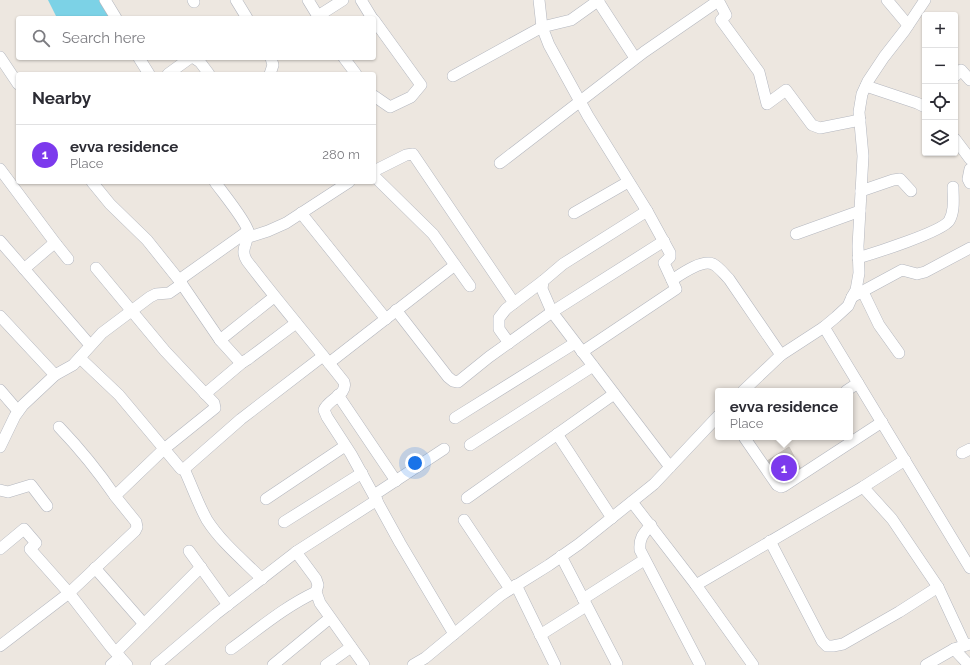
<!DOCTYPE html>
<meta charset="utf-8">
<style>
body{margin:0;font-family:Raleway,sans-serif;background:#f7f7f7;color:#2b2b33}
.controls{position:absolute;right:12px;top:12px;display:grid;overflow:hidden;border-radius:4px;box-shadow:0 1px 3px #0004}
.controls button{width:36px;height:36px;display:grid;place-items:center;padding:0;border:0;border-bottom:1px solid #e1e1e2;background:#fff;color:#2b2b33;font:20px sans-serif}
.you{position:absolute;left:415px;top:463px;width:14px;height:14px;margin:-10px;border:3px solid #fff;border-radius:50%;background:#1a73e8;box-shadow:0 0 0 6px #1a73e833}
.badge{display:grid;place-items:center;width:26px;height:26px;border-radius:50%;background:#7c3aed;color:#fff;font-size:13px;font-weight:700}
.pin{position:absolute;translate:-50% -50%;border:2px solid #fff;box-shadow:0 1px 4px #0006}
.popup{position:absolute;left:715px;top:388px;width:138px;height:52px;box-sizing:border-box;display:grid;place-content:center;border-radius:4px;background:#fff;filter:drop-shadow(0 1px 3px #0005);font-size:13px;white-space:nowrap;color:#7c7c81}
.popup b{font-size:15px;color:#2b2b33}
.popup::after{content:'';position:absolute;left:50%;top:100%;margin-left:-8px;border:8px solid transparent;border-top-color:#fff}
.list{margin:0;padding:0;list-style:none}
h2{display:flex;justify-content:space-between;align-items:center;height:52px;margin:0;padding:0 16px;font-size:17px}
h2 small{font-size:13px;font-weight:400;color:#7c7c81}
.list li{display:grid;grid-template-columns:26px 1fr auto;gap:12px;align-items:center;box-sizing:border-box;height:60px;padding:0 16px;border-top:1px solid #e1e1e2}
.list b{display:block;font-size:15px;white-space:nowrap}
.list p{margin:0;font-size:13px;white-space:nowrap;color:#7c7c81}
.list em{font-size:13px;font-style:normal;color:#7c7c81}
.icon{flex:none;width:22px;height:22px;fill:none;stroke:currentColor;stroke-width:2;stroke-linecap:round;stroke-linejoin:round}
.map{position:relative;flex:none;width:970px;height:665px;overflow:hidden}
.search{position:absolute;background:#fff;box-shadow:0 1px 3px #0004;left:16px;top:16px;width:360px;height:44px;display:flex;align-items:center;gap:10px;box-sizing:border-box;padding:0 14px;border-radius:4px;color:#7c7c81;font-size:15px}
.panel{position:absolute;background:#fff;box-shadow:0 1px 3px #0004;left:16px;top:72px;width:360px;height:112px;border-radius:4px}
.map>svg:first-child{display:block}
.water{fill:#7cd2e6}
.building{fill:#c9c5bf;stroke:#c9c2ba}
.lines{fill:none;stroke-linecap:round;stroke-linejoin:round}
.minor-casing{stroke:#b4b7bf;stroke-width:12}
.minor{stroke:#fff;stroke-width:11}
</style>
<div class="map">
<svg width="970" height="665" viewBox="0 0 970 665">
<rect width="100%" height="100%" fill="#ede7e0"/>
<polygon class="water" points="48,0 102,0 109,12 108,18 57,18"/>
<polygon class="building" points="789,447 803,473 781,487 764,463"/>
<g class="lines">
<g class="minor-casing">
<g id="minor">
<polyline points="105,0 116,18"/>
<polyline points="193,0 194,2"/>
<polyline points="236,0 247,18"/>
<polyline points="308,0 319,18"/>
<polyline points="361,0 372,18"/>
<polyline points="539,0 542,27 549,45 588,116 647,211 670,253 670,257 664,263 676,289 582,352"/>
<polyline points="718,0 726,15 721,20 759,72 767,104 786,90 812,125 820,128 860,120"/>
<polyline points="887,0 908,25"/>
<polyline points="598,1 635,58"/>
<polyline points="318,16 343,0"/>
<polyline points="374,20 421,85 411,97 390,107 374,96"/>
<polyline points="0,57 18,84"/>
<polyline points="139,58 149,74"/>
<polyline points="194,58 200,62 209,74"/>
<polyline points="344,58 356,74"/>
<polyline points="168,74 190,58"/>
<polyline points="270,74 273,65 271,58"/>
<polyline points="453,76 542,27 571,20 599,0"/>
<polyline points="955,76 961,70 970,80"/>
<polyline points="866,86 917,103 925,107"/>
<polyline points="955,139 970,159"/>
<polyline points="500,163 644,52 718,1"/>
<polyline points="0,169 56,244"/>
<polyline points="970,169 968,179 970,183"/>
<polyline points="374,171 406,155 413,154 514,303"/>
<polyline points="374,176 433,234 470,286"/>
<polyline points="92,182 110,204 147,240 179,280 220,340"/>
<path d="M215,182C222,192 246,221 248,231C249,243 239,249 247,261C278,302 312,341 344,382C348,395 328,399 324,410L327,417L351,454L400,543L454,634"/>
<polyline points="861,191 893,180 900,179 911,191"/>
<polyline points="647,211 563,264 543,281 542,289 552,312 670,467"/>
<polyline points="301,213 386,319"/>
<polyline points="574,213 628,182"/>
<polyline points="796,234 860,211"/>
<polyline points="246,238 268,231 286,223 349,182"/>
<polyline points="0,241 90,345"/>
<path d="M858,258C875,253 941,232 949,221C955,211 953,198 953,187"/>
<polyline points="24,269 52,245 56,244 68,259"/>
<polyline points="179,280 248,231"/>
<path d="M672,280C681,274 702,259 713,264C719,267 724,274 729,279L781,355"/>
<polyline points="863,292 879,325 899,353"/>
<polyline points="274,297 220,340 239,361 243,362 248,359 296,323"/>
<polyline points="852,297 902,270 917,274 925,272 970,248"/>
<polyline points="396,310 448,377 453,381 458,382 489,357 552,312 664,241"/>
<polyline points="0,316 55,375"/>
<polyline points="824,327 970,568"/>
<polyline points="509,343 499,329 499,318 506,309 543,281"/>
<polyline points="80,358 119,395 181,469 184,469 241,419 323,356"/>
<polyline points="329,363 455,265"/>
<polyline points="0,390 18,411"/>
<polyline points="743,391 781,355 824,327 836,317 848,306 852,297 856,290 859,273 858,246 863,156 859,112 862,94 868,81 884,57 905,30 925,0"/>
<polyline points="846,391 858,383"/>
<polyline points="205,394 243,362"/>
<polyline points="338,395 396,481"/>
<polyline points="455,418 575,343"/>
<path d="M59,427C80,449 98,471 115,496L164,449L215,408L214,403L165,351L96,268"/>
<polyline points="557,434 612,518"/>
<polyline points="744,437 777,485 781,487 784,486 882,422"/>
<polyline points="470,445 593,366"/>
<polyline points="0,447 15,416 23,405 55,375 73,365 102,333 150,297 156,294 169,293 182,284"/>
<polyline points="962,453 970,449"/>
<path d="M184,469C192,486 198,504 207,520C221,542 243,560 262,579"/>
<polyline points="863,487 892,519 938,587"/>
<polyline points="0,490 8,492 31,485 47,506"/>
<polyline points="374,495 444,449"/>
<polyline points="467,498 614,394"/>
<polyline points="266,499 345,446"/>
<polyline points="632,502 696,585 753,665"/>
<polyline points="464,520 510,589"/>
<polyline points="284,522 362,473"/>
<path d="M651,525C643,534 639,538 640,550L700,665"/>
<polyline points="770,541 822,641 827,646 833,646 843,644 899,612 938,587 965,645"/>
<polyline points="0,549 24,529 36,543 30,549 69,593 111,647 127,665"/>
<polyline points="189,551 228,605"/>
<polyline points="296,552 316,579 318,585 316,592 320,603 364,665"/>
<polyline points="561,556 617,664"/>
<polyline points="95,568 144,624"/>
<polyline points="516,585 555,665"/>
<polyline points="696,585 863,487 905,460"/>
<polyline points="583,599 644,560"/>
<polyline points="540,635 586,606"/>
<polyline points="0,646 69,593 135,531 137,527 136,522 115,496"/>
<path d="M231,649C260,628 284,607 316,592"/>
<polyline points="954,649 969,665"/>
<polyline points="116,652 201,567"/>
<polyline points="111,665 120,657"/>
<polyline points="156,665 216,614 296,552 377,500"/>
<polyline points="273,665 330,618"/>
<polyline points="326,665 351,647"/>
<polyline points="413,665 425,658 501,595 549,565 579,544 654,484 718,416"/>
<polyline points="926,665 954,649 970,644"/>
</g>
</g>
<use href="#minor" class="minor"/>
</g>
</svg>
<div class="controls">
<button>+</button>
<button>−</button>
<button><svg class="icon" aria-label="locate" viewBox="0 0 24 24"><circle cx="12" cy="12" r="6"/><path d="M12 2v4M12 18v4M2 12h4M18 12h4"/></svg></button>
<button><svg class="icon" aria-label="layers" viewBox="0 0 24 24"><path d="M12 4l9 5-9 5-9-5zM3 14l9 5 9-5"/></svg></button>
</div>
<div class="you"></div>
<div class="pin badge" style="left:784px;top:468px">1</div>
<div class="popup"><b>evva residence</b>Place</div>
<div class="search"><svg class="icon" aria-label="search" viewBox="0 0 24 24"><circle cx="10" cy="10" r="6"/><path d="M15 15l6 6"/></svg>Search here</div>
<section class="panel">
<h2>Nearby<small></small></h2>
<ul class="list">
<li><span class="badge">1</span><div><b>evva residence</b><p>Place</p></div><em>280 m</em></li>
</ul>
</section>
</div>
